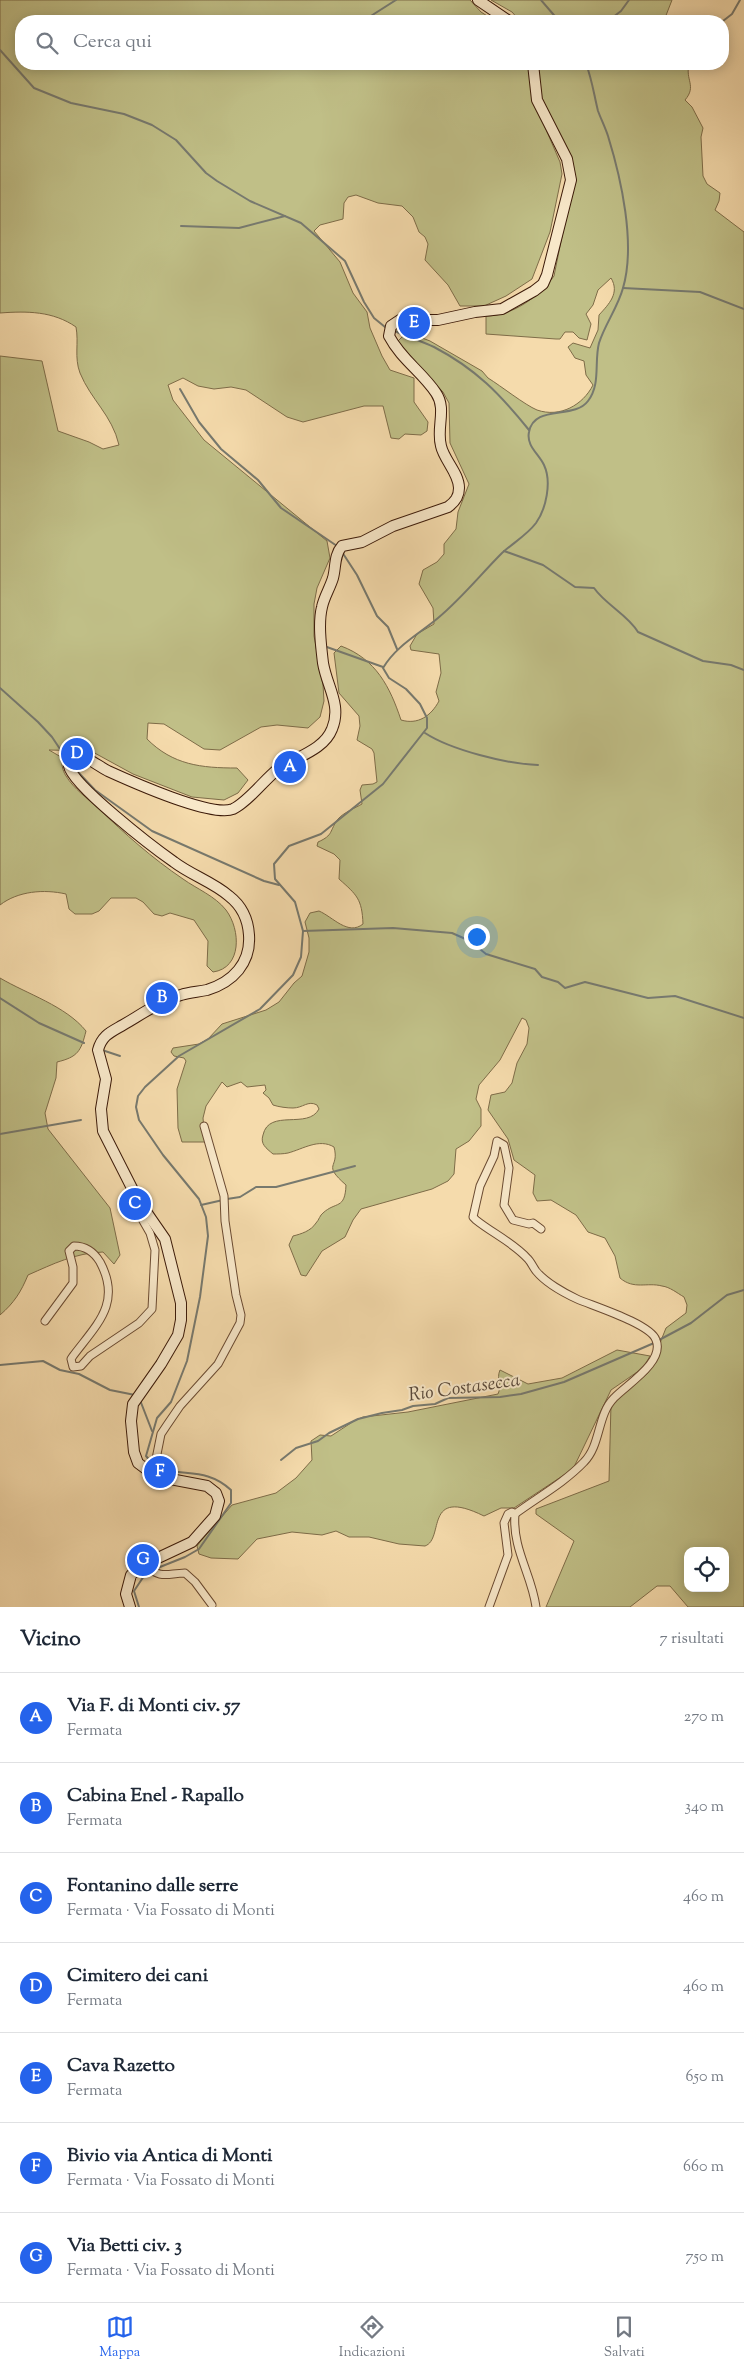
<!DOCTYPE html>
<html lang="it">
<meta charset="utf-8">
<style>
body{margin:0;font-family:"Sorts Mill Goudy",serif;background:#f6f6f7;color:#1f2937}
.controls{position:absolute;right:15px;bottom:15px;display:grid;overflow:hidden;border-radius:10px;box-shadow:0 2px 12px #0003}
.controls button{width:45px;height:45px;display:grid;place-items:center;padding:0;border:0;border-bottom:1px solid #e0e1e3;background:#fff;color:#1f2937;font:25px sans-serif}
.you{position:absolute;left:476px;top:936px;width:18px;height:18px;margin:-12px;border:4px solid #fff;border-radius:50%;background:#1a73e8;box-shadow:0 0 0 8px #1a73e833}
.badge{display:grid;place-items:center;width:32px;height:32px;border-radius:50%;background:#2563eb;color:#fff;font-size:16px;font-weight:700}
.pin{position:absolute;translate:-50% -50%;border:2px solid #fff;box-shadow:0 1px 5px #0006}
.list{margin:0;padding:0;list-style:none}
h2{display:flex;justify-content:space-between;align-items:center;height:65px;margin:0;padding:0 20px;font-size:21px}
h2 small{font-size:16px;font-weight:400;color:#747a83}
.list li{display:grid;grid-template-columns:32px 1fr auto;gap:15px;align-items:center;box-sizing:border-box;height:90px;padding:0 20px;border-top:1px solid #e0e1e3}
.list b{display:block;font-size:19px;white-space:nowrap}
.list p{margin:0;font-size:16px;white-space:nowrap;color:#747a83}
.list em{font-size:16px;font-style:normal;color:#747a83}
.icon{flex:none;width:28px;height:28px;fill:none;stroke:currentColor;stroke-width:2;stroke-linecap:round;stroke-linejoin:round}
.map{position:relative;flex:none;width:744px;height:1607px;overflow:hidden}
.search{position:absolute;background:#fff;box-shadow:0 2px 12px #0003;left:15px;right:15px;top:15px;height:55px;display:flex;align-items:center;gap:12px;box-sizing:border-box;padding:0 18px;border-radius:20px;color:#747a83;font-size:19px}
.sheet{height:695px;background:#fff}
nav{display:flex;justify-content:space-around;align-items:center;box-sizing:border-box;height:70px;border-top:1px solid #e0e1e3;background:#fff;font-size:14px;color:#747a83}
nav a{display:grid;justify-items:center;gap:2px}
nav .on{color:#2563eb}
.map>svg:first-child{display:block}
.green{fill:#c0bf87;stroke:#7e6c48;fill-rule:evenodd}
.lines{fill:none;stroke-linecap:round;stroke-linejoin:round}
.stream{stroke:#77796e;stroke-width:2}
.street-casing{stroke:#6a4a31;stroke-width:9}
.secondary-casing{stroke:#3b1908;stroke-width:12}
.street{stroke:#f8e8c9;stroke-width:7}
.secondary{stroke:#f8e8c9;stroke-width:10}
.labels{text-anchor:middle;stroke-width:4;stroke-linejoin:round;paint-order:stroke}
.water-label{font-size:19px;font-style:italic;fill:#59493b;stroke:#f8e8c9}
</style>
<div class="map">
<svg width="744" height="1607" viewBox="0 0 744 1607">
<rect width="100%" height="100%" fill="#f5dbac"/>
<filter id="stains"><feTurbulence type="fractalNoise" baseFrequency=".004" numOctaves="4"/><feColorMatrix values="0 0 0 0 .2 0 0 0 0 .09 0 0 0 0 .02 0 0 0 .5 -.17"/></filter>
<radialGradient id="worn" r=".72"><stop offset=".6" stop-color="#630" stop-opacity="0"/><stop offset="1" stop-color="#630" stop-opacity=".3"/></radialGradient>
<g class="green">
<path d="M0,0H470L481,12L495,21H21V64H529L535,104L560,162L562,174L550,232L532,279L506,296L484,306H460L448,285L425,260L428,244L425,237L419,232L413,217L402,206L378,203L356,195L348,197L344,203L343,219L320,225L314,231L340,262L353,293L367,312L370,328L382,356L390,370L414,378V402L428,422L427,431L421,435L405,434L399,439L391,438L383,406H364L303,422L287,417L246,390L231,387L214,389L198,386L183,378L168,385L173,400L204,440L327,541L330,558L317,588L314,604V636L323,685L324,701L320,717L308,728L277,725L261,727L220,750L204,749L164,724L148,723L147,739C173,765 201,768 237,768L248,780L238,793L224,800L192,797L133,774L91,751L49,750L61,757C62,764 62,770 66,776C74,789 87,798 98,808C125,834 152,858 183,879C197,889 215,896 226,910C241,930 242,968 213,972L207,966L208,941L194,920L170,913L162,916L154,914L143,902L136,898H111L99,911L92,914H75L69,909L66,894C44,889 18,891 0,905V356L42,361L58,431L89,442L103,449L119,445C112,415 91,400 80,373C74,357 79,343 76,327C53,311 27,311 0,313Z"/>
<polygon points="491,0 672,0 665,18 661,21 520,21 512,12"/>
<path d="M537,64H689C685,80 697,86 685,100L692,107L703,128L701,137L703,176L707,184L720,193L719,201L715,210L744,232V1607H688L670,1586H657L630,1607H546L574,1541L536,1514V1509L609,1481L611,1404L648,1373L666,1328L686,1313L687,1305L684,1297C677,1293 670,1287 662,1286C647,1282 634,1290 620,1278L615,1256L605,1238L588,1232L576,1215L551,1200L537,1201L533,1193L535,1175L514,1160L508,1139L488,1110L491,1095L505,1092L512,1083L517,1063L527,1044L529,1028L526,1020L522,1018L500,1060L479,1085L476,1099L481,1109V1126L469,1141L456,1149L454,1174L448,1181L432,1189L361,1209L353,1220L345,1237L322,1251L306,1276L301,1275L289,1245L293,1236C301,1234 311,1231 316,1223C319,1220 320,1215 323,1213C336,1201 345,1210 346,1185C321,1163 340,1169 334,1147C319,1138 303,1149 288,1153C283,1154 278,1154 273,1154C266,1148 260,1144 263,1135C269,1108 308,1130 319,1109L317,1105C308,1100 303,1108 293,1108C287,1108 279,1107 273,1105L269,1098L263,1093L266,1090L265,1085L247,1087L241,1082L227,1087L222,1082L206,1106L203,1118L205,1142H182L178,1128L177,1089L186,1061L184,1058L174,1056L171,1052L173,1048L199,1044L208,1039L222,1024L266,1010L279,1002L294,983L302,976L309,952V938L305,922L310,913L319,911C333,917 348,936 363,924C362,899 357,895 339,879L340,860L334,854L317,846L318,842C334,835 329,831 338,819C343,813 355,808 362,804L360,790L362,785L373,784L377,782L374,753L372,749L357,740L360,726L359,716L339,693L334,653L341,646C376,659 390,687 401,720C418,725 431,716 439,701L436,692L441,673L439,654L411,650L410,646L417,634L434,624L433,608L419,584L423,570L437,562L444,554V544L456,529L458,512L469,484L450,443L449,403L443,392L400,348L397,342L407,332L430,341L482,371L488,378C501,386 525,405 537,410C560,418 583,405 593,385L586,375L584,361L575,358L568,347L573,343L590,348L598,330L599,315C609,304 620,293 611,278L598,290L593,305L586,314L591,324L587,340L579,338L573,332H565L560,339H556L486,334V316C512,316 539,297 554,276L573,182L541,101ZM688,1551H725V1588H688Z"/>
<path d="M0,978C27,994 66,1006 86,1031C81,1051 78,1057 57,1062L56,1078L45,1113L48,1129L110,1208L120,1255L114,1264L103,1252C75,1253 53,1264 28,1275C21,1292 14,1303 0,1315Z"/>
<path d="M617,1350L650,1356L643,1368L611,1390L573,1469L514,1508H501L484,1516C423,1486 445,1539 425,1546L399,1544L369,1537H349L336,1531L322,1535L292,1532L257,1539L238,1559L211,1558L199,1554L197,1546L200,1542L232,1505L276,1493L296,1478L312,1460L311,1441L320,1435L331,1436L354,1421L363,1417L408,1412L498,1394C502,1386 496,1379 500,1370L528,1384L562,1378Z"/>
</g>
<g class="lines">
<g class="stream">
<polyline points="541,0 559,21"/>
<polyline points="363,21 396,0"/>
<polyline points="608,21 621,11 629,0"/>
<polyline points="723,21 732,14 740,0"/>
<polyline points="0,50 34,88 71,103 124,114 152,125 176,140 206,173 217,181 250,201 301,223 345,261 364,302 374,318 385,327"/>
<polyline points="588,66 633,64"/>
<polyline points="181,226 239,228 285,216"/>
<polyline points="623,288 700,292 744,309"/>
<path d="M395,331C408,337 421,341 434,347C476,369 500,394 529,430"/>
<polyline points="180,389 199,422 221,449 258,480 281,508 337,546"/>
<path d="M504,551L543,565L575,587L594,588C606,605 628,615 638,632L703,661L731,665L744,670"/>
<polyline points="342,552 357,575 377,616 388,627 397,649"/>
<polyline points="324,646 383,667"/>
<polyline points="0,688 38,722 52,737 68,761"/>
<path d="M425,733C451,750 507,764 538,765"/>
<polyline points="77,771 95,790 152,831 264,881 279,885"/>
<polyline points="303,931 393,928 452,933 470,941 486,954 535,969 542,977 558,982 565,988 585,982 648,998 675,996 744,1018"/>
<polyline points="0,998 39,1023 84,1043"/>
<polyline points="102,1050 120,1056"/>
<polyline points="0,1134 81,1120"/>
<polyline points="227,1199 240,1197 256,1187 276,1187 355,1166"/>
<polyline points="201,1205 223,1200"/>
<polyline points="659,1340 691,1323 727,1295 744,1290"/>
<polyline points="0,1365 43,1361 60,1370 79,1374 110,1390 135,1395"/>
<polyline points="140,1400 152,1431"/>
<polyline points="281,1460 296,1448 318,1441 329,1433 358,1419 382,1413 402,1410 413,1406 435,1404 448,1398 500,1397 521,1394 564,1382 654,1343"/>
<path d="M151,1462L146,1456L157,1418L171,1402L187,1361L200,1297L208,1236L206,1217L199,1199L163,1155L139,1120L136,1107L138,1096L145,1087L179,1056L260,1009L293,975L301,957L303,931L295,902L275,879L274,864L289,846L321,834L383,784L427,728V718L420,704L406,689L389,678L383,668C396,646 419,634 438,618C462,598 481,574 502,553C513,543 527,535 536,523C546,509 552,482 544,465C539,454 526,446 529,432C534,404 574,420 588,401C601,384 594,362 599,343C605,324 618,307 623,288C636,244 621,178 608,136C605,127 601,119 598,111C594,95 592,79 586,64"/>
<path d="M154,1465C179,1479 204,1465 231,1490V1503L199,1549L185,1557L155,1569"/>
<polyline points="139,1607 134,1591 144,1576 151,1572"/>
</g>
<g class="street-casing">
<g id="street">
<path d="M45,1321L73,1283V1267L69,1251L74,1246C85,1246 94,1252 100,1262C122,1303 97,1324 73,1356L71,1359L73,1367L81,1366L90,1356L139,1323L152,1309L155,1250L150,1233L142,1219L148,1213"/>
<polyline points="150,1472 156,1459 161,1434 167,1425 180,1406 218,1364 240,1323 241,1315 236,1295 225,1221 224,1196 204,1126"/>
<path d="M515,1514C538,1497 564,1483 584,1462C601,1445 597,1415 614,1398C626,1385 665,1362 656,1340C651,1324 593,1306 577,1299C564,1293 545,1282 536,1271C533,1267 531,1262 528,1259C514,1243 492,1233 476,1220L473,1217L480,1186L494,1156L497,1141L504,1145L509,1168L504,1205L513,1220L529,1224L533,1223L541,1229"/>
<path d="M143,1565C163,1579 164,1574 185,1573L195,1582L212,1605"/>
<path d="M489,1607L508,1555L504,1523L508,1514L512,1512L515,1514C512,1549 532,1575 536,1607"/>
</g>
</g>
<g class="secondary-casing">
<g id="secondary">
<polyline points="478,0 509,21"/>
<path d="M130,1607L126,1594L131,1575L143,1565L192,1542L215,1516L219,1501L216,1493L207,1486L165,1478L150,1472L138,1463L134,1452L131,1421L133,1404L161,1364L178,1335L181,1320V1303L165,1239L138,1200L103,1131L101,1109L106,1079L98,1050C102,1035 111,1032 123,1025C142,1014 160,1001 181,995C189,992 198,992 207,990C233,982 251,963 249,935C248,919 242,906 229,896C213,882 191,875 174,862C154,848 72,785 69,766L77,758C90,757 96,765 108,771C130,781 212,818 233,809C248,802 264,780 278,769C296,757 324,750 332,729C342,705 327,687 323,663C321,646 318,623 322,607C324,597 330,588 333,578C336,567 334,555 342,546L362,542L393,526L448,507C455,502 459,497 459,488C459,473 444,460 441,446C436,428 447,409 436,393C422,372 401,359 389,336L391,326L400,320H438L475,312L502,309L534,291L543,284L547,275L571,180L567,159L537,100L533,64"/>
</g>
</g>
<use href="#street" class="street"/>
<use href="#secondary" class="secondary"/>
</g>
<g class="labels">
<g class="water-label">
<text transform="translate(464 1386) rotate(-8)" y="7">Rio Costasecca</text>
</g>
</g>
<rect width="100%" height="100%" filter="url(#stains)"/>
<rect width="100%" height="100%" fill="url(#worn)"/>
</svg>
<div class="controls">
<button><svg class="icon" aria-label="locate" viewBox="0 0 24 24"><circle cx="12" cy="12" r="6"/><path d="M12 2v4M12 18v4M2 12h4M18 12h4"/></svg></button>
</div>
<div class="you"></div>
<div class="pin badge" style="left:290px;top:767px">A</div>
<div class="pin badge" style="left:162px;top:998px">B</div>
<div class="pin badge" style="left:135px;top:1204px">C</div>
<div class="pin badge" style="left:77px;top:754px">D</div>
<div class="pin badge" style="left:414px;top:323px">E</div>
<div class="pin badge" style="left:160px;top:1472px">F</div>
<div class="pin badge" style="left:143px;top:1560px">G</div>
<div class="search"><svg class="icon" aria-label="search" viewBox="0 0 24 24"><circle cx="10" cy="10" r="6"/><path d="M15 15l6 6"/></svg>Cerca qui</div>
</div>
<section class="sheet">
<h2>Vicino<small>7 risultati</small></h2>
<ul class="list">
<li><span class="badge">A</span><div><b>Via F. di Monti civ. 57</b><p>Fermata</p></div><em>270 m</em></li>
<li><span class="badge">B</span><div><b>Cabina Enel - Rapallo</b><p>Fermata</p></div><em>340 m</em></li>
<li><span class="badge">C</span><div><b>Fontanino dalle serre</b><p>Fermata · Via Fossato di Monti</p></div><em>460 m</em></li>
<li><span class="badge">D</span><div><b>Cimitero dei cani</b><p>Fermata</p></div><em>460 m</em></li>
<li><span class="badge">E</span><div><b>Cava Razetto</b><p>Fermata</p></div><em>650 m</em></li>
<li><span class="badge">F</span><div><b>Bivio via Antica di Monti</b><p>Fermata · Via Fossato di Monti</p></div><em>660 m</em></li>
<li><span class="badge">G</span><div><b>Via Betti civ. 3</b><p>Fermata · Via Fossato di Monti</p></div><em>750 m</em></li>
</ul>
</section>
<nav>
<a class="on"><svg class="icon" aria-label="map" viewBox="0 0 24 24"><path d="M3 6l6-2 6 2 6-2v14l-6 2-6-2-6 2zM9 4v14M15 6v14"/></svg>Mappa</a>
<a><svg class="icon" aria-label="directions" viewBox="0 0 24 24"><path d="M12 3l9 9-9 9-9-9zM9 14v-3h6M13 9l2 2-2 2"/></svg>Indicazioni</a>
<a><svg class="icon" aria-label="saved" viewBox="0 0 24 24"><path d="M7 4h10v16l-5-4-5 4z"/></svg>Salvati</a>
</nav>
